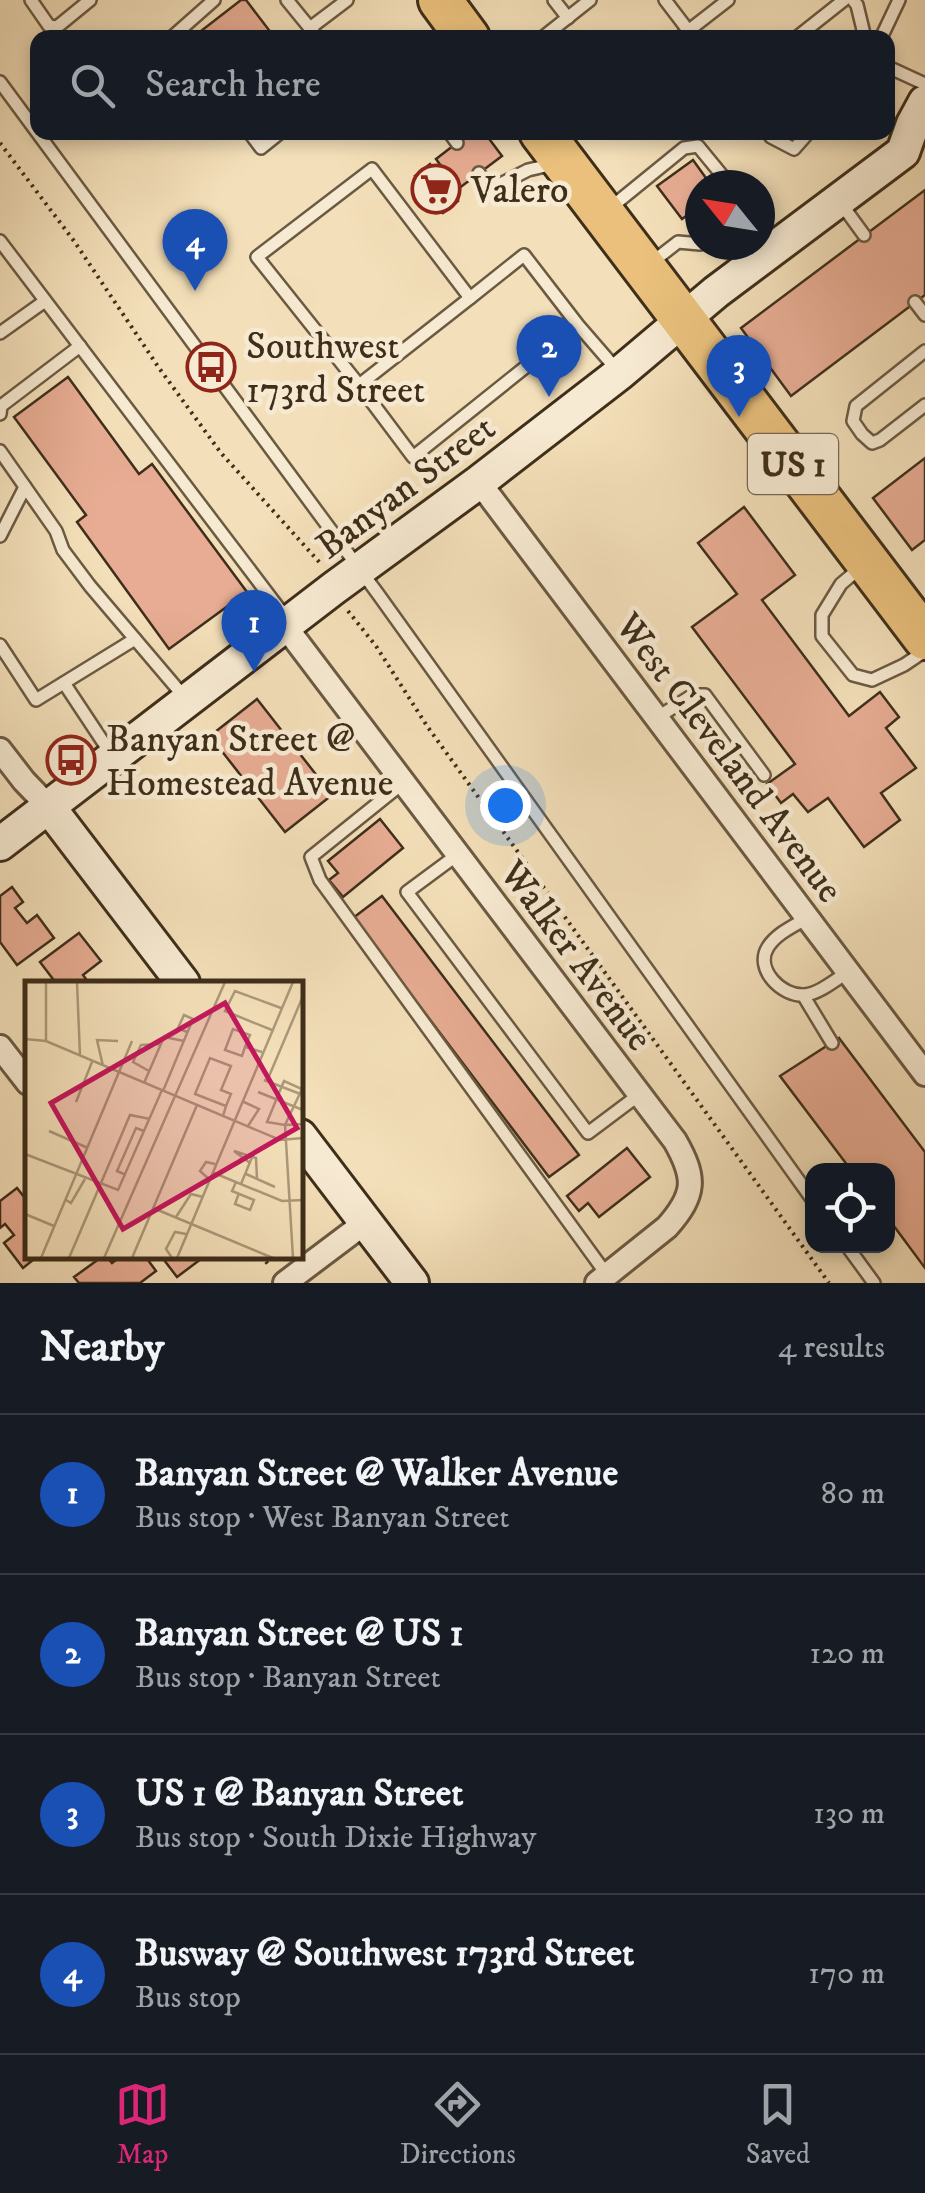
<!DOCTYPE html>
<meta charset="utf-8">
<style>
body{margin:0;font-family:"IM FELL DW Pica",serif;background:#242831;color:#f1f3f6}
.controls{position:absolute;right:30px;bottom:30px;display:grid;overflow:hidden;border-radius:20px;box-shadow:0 5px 15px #0003}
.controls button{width:90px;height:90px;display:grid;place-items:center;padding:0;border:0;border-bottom:2px solid #363941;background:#171b24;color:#f1f3f6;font:50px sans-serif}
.compass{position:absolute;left:685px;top:170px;width:90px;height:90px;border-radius:50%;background:#171b24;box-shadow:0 5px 15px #0003;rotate:300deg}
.you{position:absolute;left:505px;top:805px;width:35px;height:35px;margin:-25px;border:8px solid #fff;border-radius:50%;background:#1a73e8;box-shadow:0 0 0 15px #1a73e833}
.badge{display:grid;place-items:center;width:65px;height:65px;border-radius:50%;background:#db2777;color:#fff;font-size:32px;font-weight:700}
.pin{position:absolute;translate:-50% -82px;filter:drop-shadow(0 2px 5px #0008)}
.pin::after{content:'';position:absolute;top:52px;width:35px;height:30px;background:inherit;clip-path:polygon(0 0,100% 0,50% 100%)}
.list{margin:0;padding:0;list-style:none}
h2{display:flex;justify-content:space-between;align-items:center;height:130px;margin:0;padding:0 40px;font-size:42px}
h2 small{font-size:32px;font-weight:400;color:#9ea1a6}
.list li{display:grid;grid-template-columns:65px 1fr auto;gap:30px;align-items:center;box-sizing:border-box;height:160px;padding:0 40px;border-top:2px solid #363941}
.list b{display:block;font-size:38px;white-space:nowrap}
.list p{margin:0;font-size:32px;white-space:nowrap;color:#9ea1a6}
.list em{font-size:32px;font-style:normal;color:#9ea1a6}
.icon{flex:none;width:55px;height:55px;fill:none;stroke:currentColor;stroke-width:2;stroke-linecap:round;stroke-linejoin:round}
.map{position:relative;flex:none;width:925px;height:1283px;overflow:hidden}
.search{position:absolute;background:#171b24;box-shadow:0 5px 15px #0003;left:30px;right:30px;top:30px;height:110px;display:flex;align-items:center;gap:25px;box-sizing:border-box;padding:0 35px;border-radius:20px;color:#9ea1a6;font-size:38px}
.sheet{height:770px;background:#171b24}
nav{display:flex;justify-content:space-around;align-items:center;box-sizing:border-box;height:140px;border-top:2px solid #363941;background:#171b24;font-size:28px;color:#9ea1a6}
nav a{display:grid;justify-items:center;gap:5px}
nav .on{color:#db2777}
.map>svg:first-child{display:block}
.building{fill:#e7ac93;stroke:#3e2e1a;stroke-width:2.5}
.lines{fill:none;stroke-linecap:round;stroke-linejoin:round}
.lane-casing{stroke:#6b5a42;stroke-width:16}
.street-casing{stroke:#6b5a42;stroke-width:28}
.secondary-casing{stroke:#3e2e1a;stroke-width:38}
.highway-casing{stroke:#3e2e1a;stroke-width:48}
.path{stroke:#3e2e1a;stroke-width:4;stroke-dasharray:2.5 5;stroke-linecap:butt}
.lane{stroke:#f7ead2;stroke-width:11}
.street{stroke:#f7ead2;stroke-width:22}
.secondary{stroke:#f7ead2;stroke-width:32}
.highway{stroke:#eac07c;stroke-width:42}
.labels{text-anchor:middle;stroke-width:9;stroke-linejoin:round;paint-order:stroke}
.shield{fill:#f7ead2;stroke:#766651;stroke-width:2.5}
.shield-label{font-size:35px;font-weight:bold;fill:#3e2e1a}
.poi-label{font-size:38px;fill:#3e2e1a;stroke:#f7ead2;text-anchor:start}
.street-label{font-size:38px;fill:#3e2e1a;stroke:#f7ead2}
.inset-road{fill:none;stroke:#ab9879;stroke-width:2.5}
.view{fill:#c2185b;fill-opacity:0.15;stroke:#c2185b;stroke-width:5}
.inset-edge{fill:none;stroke:#3e2e1a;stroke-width:5}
</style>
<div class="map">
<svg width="925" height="1283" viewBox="0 0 925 1283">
<rect width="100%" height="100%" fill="#f3dfb9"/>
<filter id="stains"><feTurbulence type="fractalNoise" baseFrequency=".002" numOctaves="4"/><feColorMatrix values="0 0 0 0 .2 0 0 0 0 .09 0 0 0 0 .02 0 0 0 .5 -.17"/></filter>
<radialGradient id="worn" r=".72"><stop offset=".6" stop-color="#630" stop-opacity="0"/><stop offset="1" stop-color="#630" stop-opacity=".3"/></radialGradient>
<g class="building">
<polygon points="241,0 246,0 275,38 192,38"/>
<polygon points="471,132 484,132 502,156 458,189 436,159"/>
<polygon points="693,160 711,185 700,185 700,206 682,219 657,186"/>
<polygon points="430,164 458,201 443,213 415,176"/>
<polygon points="925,190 925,295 791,396 741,328"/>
<polygon points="68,377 139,474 152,464 247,592 169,649 77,522 86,515 14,417"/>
<polygon points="925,458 925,540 912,550 873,498"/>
<polygon points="744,507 795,575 762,600 849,716 880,692 899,717 886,728 916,768 881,793 900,820 864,847 828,798 808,812 793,794 781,803 767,784 795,764 692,627 737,594 698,543"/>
<polygon points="257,699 332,795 285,832 210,736"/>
<polygon points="380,819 403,848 343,897 329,880 338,873 328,861"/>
<polygon points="12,887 23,902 15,908 27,923 37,915 54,938 17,965 0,942 0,896"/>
<polygon points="382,896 579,1155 549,1177 353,918"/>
<polygon points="79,933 101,961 83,975 89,983 56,983 40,962"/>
<polygon points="839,1038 925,1152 925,1268 888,1218 888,1170 851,1170 780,1076"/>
<polygon points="627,1148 650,1177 599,1217 588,1203 579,1211 567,1196"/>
<polygon points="17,1188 28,1202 28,1256 38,1256 23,1268 4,1243 14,1235 5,1224 0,1228 0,1201"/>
<polygon points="103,1256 106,1256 112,1263 121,1256 145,1256 156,1271 140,1283 79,1283 74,1277"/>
<polygon points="161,1256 205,1256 177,1277"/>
</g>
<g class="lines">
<g class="lane-casing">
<g id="lane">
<polyline points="31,0 49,26 57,27 90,0"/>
<polyline points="287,0 318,38"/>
<polyline points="554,0 568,18"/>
<polyline points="665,0 694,38"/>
<polyline points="853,0 857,5 865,38"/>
<polyline points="310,28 347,0"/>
<polyline points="171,38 214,0"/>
<polyline points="542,38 590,0"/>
<polyline points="679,38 728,0"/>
<polyline points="796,38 844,0"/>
<polyline points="881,38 899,0"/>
<polyline points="888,67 925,84"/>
<polyline points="0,82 378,594 812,1199"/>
<polyline points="249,132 261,148 281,132"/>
<polyline points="449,132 457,143"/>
<polyline points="767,132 771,137 794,149 809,132"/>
<polyline points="479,173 489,190 528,170 554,164"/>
<polyline points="840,202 864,235"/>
<polyline points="609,209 684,148 698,146 730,185"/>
<polyline points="0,241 287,619"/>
<polyline points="651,263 678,242 700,244"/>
<polyline points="915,302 925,315"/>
<polyline points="578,325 524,255 470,298 372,169 257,257 359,385 413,457 578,325 617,370"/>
<polyline points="0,333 45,301"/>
<polyline points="925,351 856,406 853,421 862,434 872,443 880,440 925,405"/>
<polyline points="359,385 470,298"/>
<polyline points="0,414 1,406 80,346"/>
<polyline points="0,451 56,531 63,550 90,586 186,699"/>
<polyline points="0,536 25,487"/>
<polyline points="860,568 841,584 822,615 822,636 853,675 872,680 904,665 925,651"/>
<polyline points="0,645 36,700 135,639"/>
<polyline points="64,683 111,754"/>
<polyline points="658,717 693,695 705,695 764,775"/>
<polyline points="403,783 311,857 320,880 607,1275"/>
<polyline points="457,855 407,892 588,1133 640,1094"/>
<path d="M807,918C794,926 777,933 768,947C754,969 782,997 805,995C820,993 835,980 848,972"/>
<polyline points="803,995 832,1043"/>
<polyline points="847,1246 874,1283"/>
</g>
</g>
<g class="street-casing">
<g id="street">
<polyline points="479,482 925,1074"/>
<path d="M285,626L675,1141C696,1178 696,1194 667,1227L597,1283"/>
<polyline points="0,750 24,781 48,806"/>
<polyline points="0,1047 28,1083"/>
<polyline points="285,1283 366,1222"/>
</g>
</g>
<g class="secondary-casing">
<g id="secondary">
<polyline points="48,806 183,983"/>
<polyline points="0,844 334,588 479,482 620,373 716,292 903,152 913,124 925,102"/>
<polyline points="300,1136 412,1283"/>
</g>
</g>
<g class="highway-casing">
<g id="highway">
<polyline points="440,0 468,38"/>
<polyline points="541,132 925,638"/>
</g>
</g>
<g class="path">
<polyline points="0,143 74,241 159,368 221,453 321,564"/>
<polyline points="348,611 376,646 427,726 829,1283"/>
<polyline points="261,1256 268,1264"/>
</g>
<use href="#lane" class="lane"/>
<use href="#street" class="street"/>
<use href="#secondary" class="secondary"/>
<use href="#highway" class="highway"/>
</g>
<defs>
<g id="supermarket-ring" transform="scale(2.5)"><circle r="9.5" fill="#f7ead2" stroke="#8f2418" stroke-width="1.5"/><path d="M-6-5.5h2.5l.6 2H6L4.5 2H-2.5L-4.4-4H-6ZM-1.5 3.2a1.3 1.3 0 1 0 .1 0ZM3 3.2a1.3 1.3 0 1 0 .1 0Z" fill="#8f2418"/></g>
<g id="bus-ring" transform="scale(2.5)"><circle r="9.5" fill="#f7ead2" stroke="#8f2418" stroke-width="1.5"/><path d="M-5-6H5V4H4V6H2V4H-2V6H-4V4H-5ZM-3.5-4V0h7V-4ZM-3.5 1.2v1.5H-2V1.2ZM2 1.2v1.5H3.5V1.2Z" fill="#8f2418"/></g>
</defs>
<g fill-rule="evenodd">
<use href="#supermarket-ring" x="436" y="189"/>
<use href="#bus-ring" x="211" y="367"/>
<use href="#bus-ring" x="71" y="760"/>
</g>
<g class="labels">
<rect class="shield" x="748" y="434" width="90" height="60" rx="8"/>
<g class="shield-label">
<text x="793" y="476">US 1</text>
</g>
<g class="poi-label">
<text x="471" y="202">Valero</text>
<text x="246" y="358">Southwest<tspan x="246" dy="44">173rd Street</tspan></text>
<text x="106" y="751">Banyan Street @<tspan x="106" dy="44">Homestead Avenue</tspan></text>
</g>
<g class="street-label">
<text transform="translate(405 486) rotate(-37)" y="13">Banyan Street</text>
<text transform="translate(730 757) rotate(53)" y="13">West Cleveland Avenue</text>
<text transform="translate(577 955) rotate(53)" y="13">Walker Avenue</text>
</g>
</g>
<g transform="translate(25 981)">
<rect width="278" height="278" fill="#f3dfb9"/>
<path class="inset-road" d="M52,1L55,75M247,49L200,30L210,10L256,27M0,58L21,60L255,159L278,157M21,60V1M220,66L217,75L200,69L208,48L225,54L220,66L237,71M78,85L72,59L93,60M124,90L108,81L116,64L136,63M239,99L278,114M242,100L278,15M119,102L139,56L159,60M138,110L168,38L159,34L153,47L162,51M233,111L278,129M51,121L67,81M219,121L234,128L223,145M198,135L201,125L170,113L185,77L206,85L196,109L206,113L201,125M24,150L63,167M0,173L93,209L137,109M225,182L209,170L231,177L232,198M189,192L257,220L278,219M221,193L250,206M101,194L92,190L111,147L119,150M185,199L175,190L181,181L190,183M211,201L207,210L229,219L225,229L210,223L214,212M216,203L230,169M41,219L46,222L60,198M128,227L248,277M0,233L29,245M151,236L166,213L178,216M16,277L107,60M44,277L105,134L125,138M79,277L200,1M107,277L172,124M147,277L141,268L150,251L161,253M152,277L268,1M268,277L260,144L277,108L259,100L242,141L260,144L278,143"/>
<path class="view" d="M200,22L272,147L98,248L26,122Z"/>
<rect width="278" height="278" class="inset-edge"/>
</g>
<rect width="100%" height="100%" filter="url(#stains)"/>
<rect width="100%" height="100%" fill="url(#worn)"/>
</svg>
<div class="controls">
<button><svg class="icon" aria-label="locate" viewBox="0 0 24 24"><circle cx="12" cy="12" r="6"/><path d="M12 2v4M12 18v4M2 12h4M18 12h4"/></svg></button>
</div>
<svg class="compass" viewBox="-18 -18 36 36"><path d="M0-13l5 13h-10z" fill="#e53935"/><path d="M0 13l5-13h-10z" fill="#9ea1a6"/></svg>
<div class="you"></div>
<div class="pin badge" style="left:254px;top:672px;background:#1a4fb4">1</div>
<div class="pin badge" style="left:549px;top:397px;background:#1a4fb4">2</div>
<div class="pin badge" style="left:739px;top:417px;background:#1a4fb4">3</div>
<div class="pin badge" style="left:195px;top:291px;background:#1a4fb4">4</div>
<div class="search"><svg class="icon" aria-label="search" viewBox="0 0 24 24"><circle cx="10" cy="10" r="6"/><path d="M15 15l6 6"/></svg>Search here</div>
</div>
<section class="sheet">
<h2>Nearby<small>4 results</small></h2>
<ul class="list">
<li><span class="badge" style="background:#1a4fb4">1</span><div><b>Banyan Street @ Walker Avenue</b><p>Bus stop · West Banyan Street</p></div><em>80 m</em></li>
<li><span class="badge" style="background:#1a4fb4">2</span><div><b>Banyan Street @ US 1</b><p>Bus stop · Banyan Street</p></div><em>120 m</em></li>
<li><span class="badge" style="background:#1a4fb4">3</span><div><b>US 1 @ Banyan Street</b><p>Bus stop · South Dixie Highway</p></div><em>130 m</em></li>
<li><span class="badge" style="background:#1a4fb4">4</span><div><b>Busway @ Southwest 173rd Street</b><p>Bus stop</p></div><em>170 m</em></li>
</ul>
</section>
<nav>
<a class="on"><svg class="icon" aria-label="map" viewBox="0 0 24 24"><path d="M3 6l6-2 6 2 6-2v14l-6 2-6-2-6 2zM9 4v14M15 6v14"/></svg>Map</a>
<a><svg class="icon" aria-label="directions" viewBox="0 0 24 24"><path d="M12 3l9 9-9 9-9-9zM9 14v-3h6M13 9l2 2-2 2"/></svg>Directions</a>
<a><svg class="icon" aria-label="saved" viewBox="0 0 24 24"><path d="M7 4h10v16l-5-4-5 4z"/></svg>Saved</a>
</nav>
